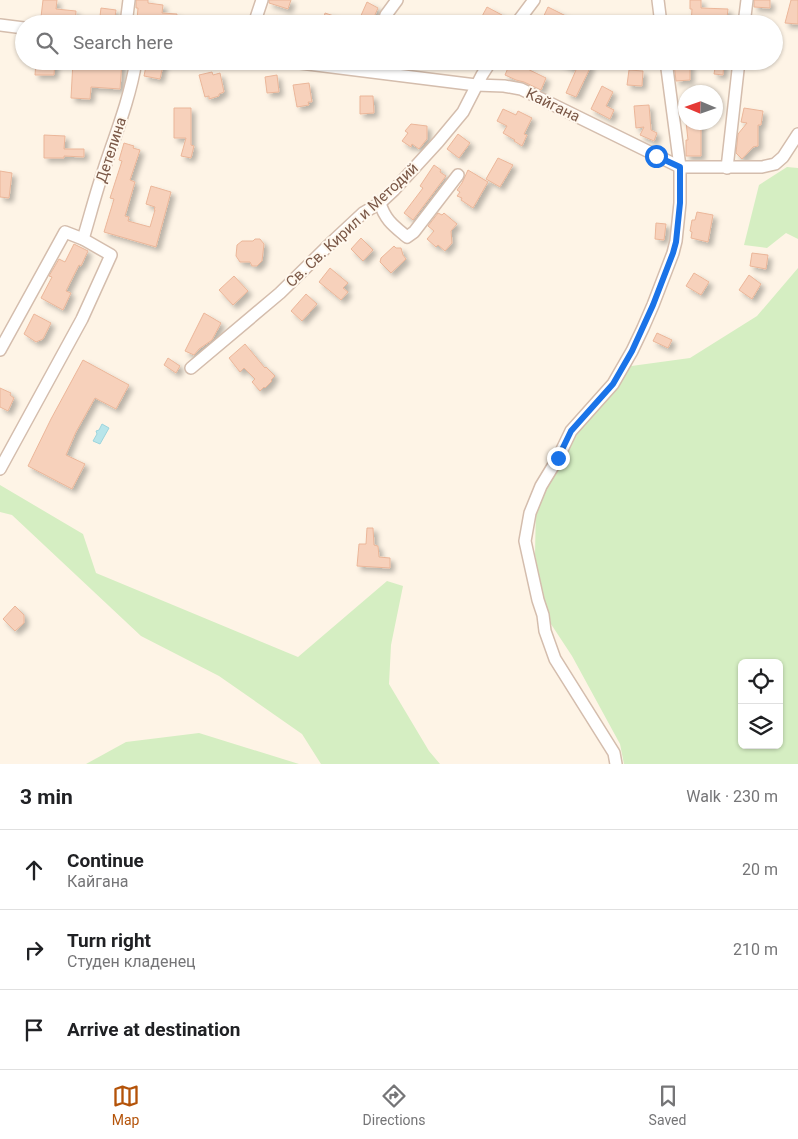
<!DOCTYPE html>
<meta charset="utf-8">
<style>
body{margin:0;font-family:Roboto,sans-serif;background:#f6f6f6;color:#202124}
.controls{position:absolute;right:15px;bottom:15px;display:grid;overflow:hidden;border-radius:8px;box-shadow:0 1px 4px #0004}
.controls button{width:45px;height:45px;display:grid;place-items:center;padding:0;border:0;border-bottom:1px solid #e0e0e0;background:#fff;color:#202124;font:25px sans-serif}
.compass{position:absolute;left:678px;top:85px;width:45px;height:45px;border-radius:50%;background:#fff;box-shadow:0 1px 4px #0004;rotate:272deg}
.stop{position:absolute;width:15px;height:15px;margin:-11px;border:4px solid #1a73e8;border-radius:50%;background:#fff}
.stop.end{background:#1a73e8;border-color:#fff;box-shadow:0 1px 5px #0008}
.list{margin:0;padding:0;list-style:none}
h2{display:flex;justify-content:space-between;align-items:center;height:65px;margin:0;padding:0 20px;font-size:21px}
h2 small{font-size:16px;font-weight:400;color:#757577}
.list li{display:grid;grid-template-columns:32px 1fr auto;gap:15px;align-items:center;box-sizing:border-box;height:80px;padding:0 20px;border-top:1px solid #e0e0e0}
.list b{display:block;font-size:19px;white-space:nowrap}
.list p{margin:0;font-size:16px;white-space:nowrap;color:#757577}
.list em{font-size:16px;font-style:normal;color:#757577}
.icon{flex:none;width:28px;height:28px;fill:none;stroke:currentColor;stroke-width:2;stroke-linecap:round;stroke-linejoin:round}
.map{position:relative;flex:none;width:798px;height:764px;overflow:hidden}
.search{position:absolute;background:#fff;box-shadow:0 1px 4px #0004;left:15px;right:15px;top:15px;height:55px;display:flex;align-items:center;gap:12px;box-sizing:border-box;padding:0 18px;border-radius:28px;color:#757577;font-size:19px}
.sheet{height:305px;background:#fff}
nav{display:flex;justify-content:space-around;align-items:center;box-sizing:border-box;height:70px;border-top:1px solid #e0e0e0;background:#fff;font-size:14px;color:#757577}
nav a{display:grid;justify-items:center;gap:2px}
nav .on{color:#b45309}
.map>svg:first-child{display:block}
.green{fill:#d5eec2;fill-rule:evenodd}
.water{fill:#b8e5ea;stroke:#9dd5dd}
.building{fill:#f7d1bb;stroke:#ebb699;filter:url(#shadow)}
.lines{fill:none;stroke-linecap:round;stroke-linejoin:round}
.minor-casing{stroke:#d4bdad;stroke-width:14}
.minor{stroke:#fff;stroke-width:11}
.route{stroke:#1a73e8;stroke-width:6}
.labels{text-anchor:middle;stroke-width:4;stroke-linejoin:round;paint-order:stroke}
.street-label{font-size:15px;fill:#7b5847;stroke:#fff8ee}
</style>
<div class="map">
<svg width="798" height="764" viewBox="0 0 798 764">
<defs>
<filter id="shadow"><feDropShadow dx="4" dy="4" stdDeviation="2.5" flood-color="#0004"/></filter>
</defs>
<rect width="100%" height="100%" fill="#fef4e6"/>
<g class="green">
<polygon points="787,167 798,168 798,239 786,233 767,248 744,245 759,185"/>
<path d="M798,268V764H624L620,744L572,656L547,618L535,555L536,506L545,467L579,419L624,367L690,358L757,316ZM742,663H779V745H742Z"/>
<polygon points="0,485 83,534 96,573 298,657 387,581 403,586 391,645 389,684 429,751 440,764 321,764 302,734 219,676 141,636 12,515 0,512"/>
<polygon points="199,733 299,764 86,764 126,742"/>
</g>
<polygon class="water" points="102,424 109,428 100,444 93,441 97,434 96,431 99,430"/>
<g class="building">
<polygon points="43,0 57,0 56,9 76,11 75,24 67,24 67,20 41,17"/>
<polygon points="136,0 148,0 148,3 163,5 162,13 177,14 176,23 160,22 157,24 140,24 137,20 138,8 136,8"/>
<polygon points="269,0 291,0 288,9 269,3"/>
<polygon points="690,0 701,0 701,8 728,9 727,18 703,17 702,24 691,24 692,9 690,9"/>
<polygon points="754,0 770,0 770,8 754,7"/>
<polygon points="791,0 798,0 798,24 785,23"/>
<polygon points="367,2 378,8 371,24 367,24 359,20"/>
<polygon points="487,7 502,15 498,24 486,24 480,20"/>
<polygon points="548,7 566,16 562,24 540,24"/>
<polygon points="101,8 116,10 114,24 99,24"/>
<polygon points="325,13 352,22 352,24 322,24"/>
<polygon points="36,61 55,61 54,75 35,75"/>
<polygon points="73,61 122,61 120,89 91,87 90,99 71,98"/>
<polygon points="147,61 164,61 160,79 144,76"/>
<polygon points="511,61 546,78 541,90 524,82 516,80 505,75"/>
<polygon points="556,61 581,61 591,66 576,97 566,93 576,70"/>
<polygon points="716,62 724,63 723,75 714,74"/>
<polygon points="674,64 690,64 690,80 676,81"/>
<polygon points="629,70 643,71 642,86 627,85"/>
<polygon points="212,72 213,75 220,73 224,92 219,94 219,96 209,99 209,96 205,97 199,75"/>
<polygon points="277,75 279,92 267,93 265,77"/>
<polygon points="309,83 312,102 308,102 309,105 297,107 293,85"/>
<polygon points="602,86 613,92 606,106 614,110 610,119 591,109"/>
<polygon points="360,96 373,96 374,113 360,114"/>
<polygon points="649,105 651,130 657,133 654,141 640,135 644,127 636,128 634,106"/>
<polygon points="174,108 191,108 191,145 194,146 191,158 181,156 186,138 174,138"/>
<polygon points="744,108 763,111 761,125 758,125 758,146 753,147 742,159 736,153 738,134 747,123 741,122"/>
<polygon points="503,109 516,115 518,111 532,118 524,134 527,135 522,146 514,141 515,140 503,133 507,126 497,121"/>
<polygon points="686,122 701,122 701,156 686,156 686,140 688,140"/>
<polygon points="411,124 427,126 427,139 419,149 412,144 411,147 402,141 408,133 405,131"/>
<polygon points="458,134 470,143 459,158 447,149"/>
<polygon points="44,135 65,136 64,149 84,149 84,157 64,156 64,158 44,158"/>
<polygon points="124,143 134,146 133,148 140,150 130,180 135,182 125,216 129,217 128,221 150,227 155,210 154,210 155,207 146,204 151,186 171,192 156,247 104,232 114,199 110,198 122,161 119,160"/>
<polygon points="498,158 513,165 500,187 486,179"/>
<polygon points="434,165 441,170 440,172 446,176 413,220 404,213 423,188 420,186"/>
<polygon points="468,170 488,182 473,208 461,200 462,198 457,196 460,192 457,190 462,183"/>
<polygon points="0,171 12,173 9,198 0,197"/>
<polygon points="697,212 713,215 708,242 691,238 692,232 690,231 692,220 695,220"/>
<polygon points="438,213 442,215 444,213 457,224 451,231 452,243 445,251 438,245 436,247 427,239 434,231 428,226"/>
<polygon points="656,223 666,224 664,240 655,239"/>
<polygon points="361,238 373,250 363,261 351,249"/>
<polygon points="255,239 260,239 264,244 262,261 257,266 252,266 250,262 240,262 236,256 237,245 242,241 253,241"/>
<polygon points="74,244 88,251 81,266 79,265 66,291 71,293 63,310 41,298 52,277 49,276 59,259 65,262"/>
<polygon points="394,246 396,248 401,248 403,255 406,259 391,273 380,262 381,258"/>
<polygon points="752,253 768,255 766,269 750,266"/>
<polygon points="330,268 348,283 343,288 348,292 341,300 319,282"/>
<polygon points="694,273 709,282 701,295 686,286"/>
<polygon points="749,275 761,284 752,299 739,290"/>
<polygon points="234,276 248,291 233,305 219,290"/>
<polygon points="306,294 317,304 302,321 291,311"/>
<polygon points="204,313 221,323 212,340 199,349 194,355 185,351"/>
<polygon points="34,314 51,323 43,339 36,342 24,334"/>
<polygon points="657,333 672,340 668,348 653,341"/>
<polygon points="245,344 265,368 266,367 275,376 271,380 272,381 265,388 264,387 260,391 252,382 255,379 244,368 240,372 229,358"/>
<polygon points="168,358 180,366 176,373 164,365"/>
<polygon points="83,360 129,385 116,409 95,398 76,432 66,455 85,464 72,489 28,466 51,419"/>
<polygon points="0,388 11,393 10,395 14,398 8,411 0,407"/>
<polygon points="367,528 373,528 374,545 378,546 379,557 390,558 390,568 357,566 359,544 366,544"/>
<polygon points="15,606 24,615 24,623 15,631 3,619"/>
</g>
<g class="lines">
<g class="minor-casing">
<g id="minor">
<polyline points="658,0 661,24"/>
<polyline points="126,24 129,0"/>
<polyline points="254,24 262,0"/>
<polyline points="383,24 386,15 397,0"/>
<polyline points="516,24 534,0"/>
<polyline points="744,24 747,0"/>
<polyline points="0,25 24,28"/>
<polyline points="284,61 476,85 504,86 521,89 680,167 762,167 775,164 783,157 798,134"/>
<polyline points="727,168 739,61"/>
<path d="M380,203C385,220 394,226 407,237L414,232L458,175"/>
<path d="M83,239C90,216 96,192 104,169C116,133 130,98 136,61"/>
<polyline points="0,350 65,232 83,239 111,255 82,319 0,469"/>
<polyline points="191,368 280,293 333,241 363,213 380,203 394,190 438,142 463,112 482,75 491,61"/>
<polyline points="616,764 614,753 555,659 545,631 543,615 538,600 525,541 530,513 541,486 558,458 571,431 613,384 632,351 643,328 653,305 673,253 676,241 680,203 680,167 666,61"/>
</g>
</g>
<use href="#minor" class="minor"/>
</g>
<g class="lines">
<polyline class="route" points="558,458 571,431 613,384 632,351 653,305 673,253 676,242 680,203 680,167 656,156"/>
</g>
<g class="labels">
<g class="street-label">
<text transform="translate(553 105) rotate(26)" y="5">Кайгана</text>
<text transform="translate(111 150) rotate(-72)" y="5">Детелина</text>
<text transform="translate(352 225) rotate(-43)" y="5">Св. Св. Кирил и Методий</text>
</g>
</g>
</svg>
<div class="controls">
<button><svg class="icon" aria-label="locate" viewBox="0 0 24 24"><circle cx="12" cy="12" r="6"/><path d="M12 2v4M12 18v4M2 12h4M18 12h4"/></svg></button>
<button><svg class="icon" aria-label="layers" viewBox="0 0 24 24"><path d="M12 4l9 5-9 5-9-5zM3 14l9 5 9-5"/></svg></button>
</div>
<svg class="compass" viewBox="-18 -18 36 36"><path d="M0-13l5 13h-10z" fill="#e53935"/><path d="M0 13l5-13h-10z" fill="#757577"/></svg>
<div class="stop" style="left:656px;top:156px"></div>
<div class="stop end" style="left:558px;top:458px"></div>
<div class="search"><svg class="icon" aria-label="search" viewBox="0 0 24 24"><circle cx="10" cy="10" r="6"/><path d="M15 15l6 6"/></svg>Search here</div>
</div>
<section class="sheet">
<h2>3 min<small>Walk · 230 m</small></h2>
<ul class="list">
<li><svg class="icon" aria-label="ahead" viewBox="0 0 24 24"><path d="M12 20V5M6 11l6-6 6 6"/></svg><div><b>Continue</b><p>Кайгана</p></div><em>20 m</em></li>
<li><svg class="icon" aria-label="right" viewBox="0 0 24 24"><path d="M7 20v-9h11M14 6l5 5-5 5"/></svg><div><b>Turn right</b><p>Студен кладенец</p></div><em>210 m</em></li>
<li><svg class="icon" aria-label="arrive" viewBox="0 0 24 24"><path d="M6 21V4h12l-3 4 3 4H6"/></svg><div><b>Arrive at destination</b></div></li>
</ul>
</section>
<nav>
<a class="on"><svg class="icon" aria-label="map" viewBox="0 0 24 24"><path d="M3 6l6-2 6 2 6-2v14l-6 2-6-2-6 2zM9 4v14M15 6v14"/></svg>Map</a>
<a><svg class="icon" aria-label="directions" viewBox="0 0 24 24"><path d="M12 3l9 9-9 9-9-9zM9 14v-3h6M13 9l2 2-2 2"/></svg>Directions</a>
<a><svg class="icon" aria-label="saved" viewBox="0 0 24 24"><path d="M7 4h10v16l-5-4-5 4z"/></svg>Saved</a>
</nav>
